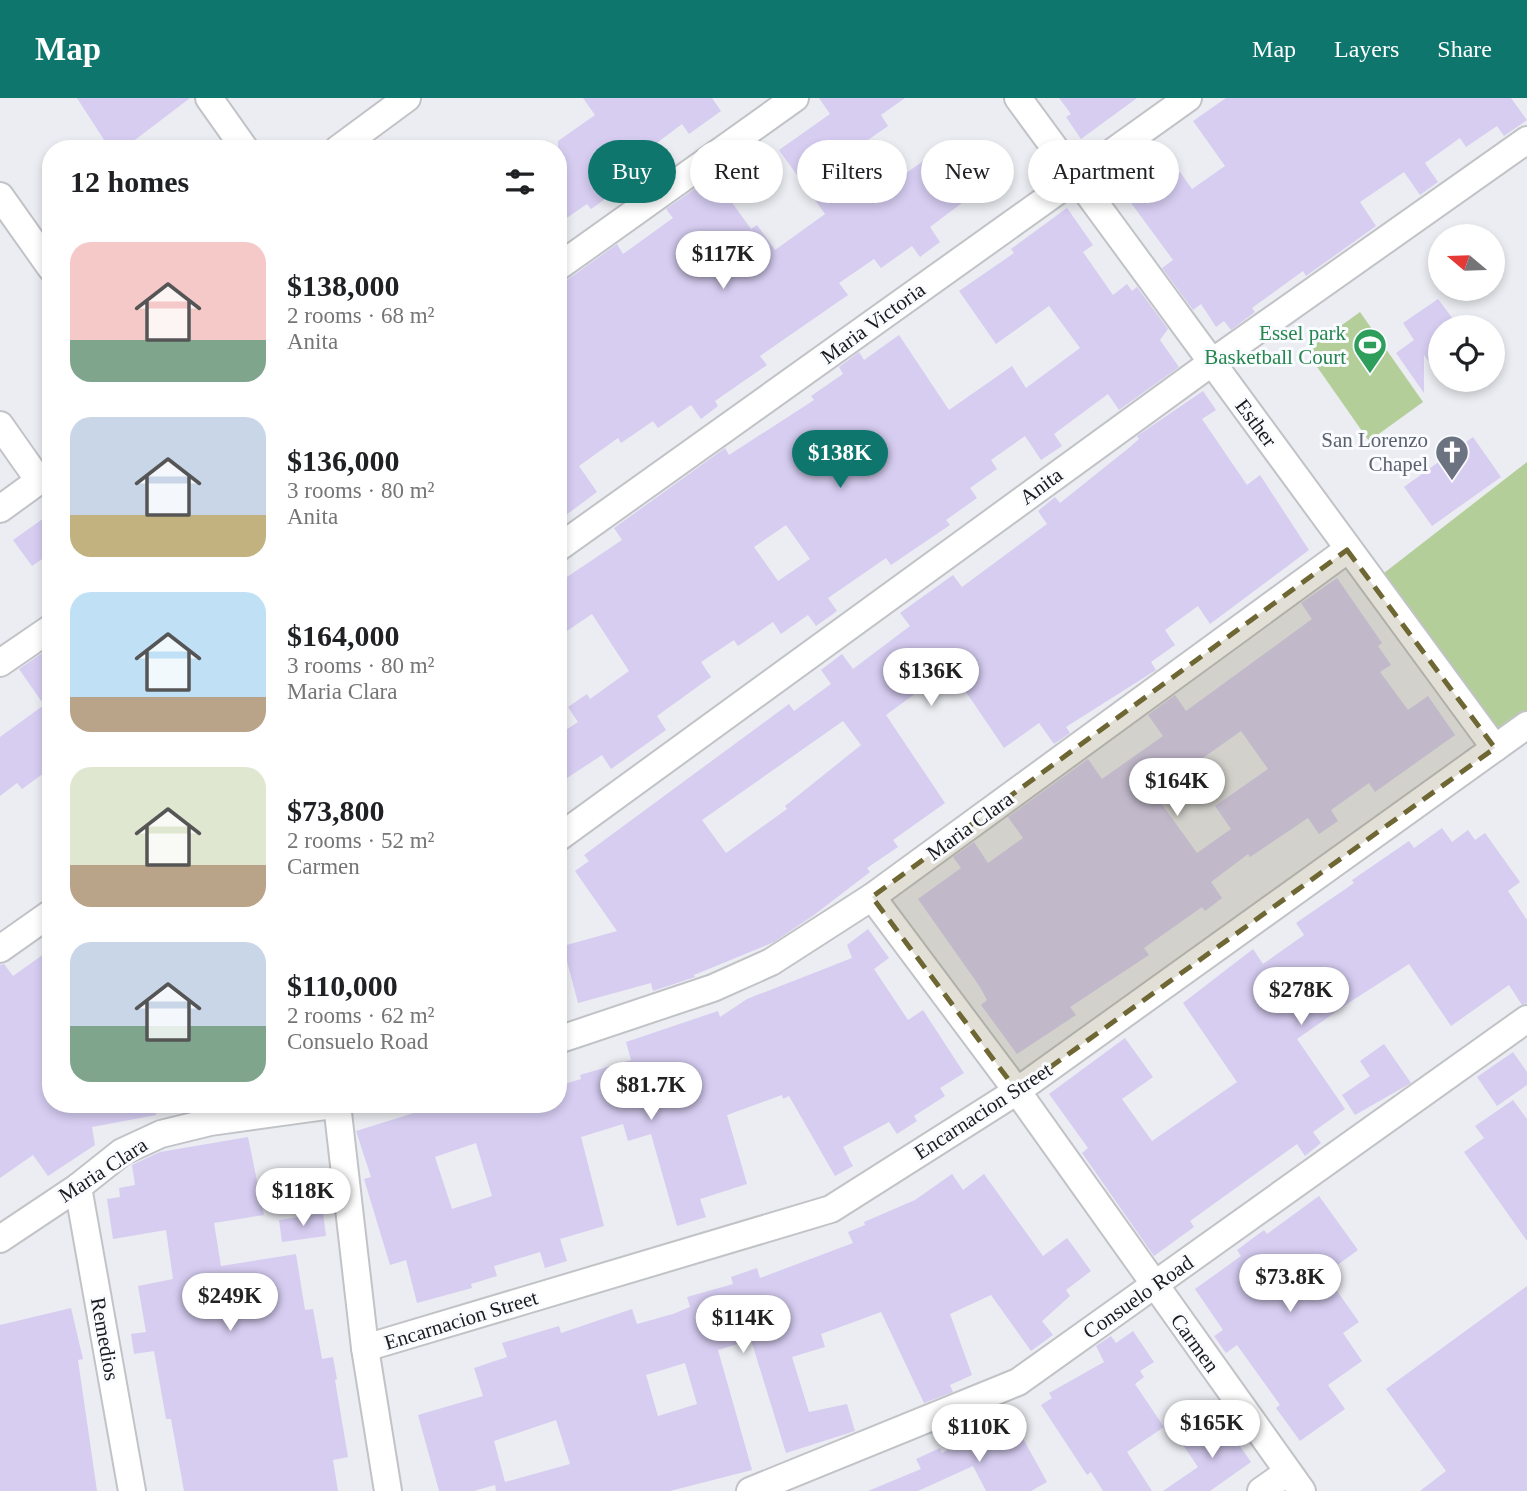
<!DOCTYPE html>
<meta charset="utf-8">
<style>
body{margin:0;font-family:Georgia,serif;background:#f2f2f2;color:#202124;height:100vh;display:flex;flex-direction:column;font-size:26px;white-space:nowrap}
*{box-sizing:border-box;margin:0}
p{font-size:23px;color:#757577}
.icon{flex:none;width:38px;height:38px;fill:none;stroke:currentColor;stroke-width:2;stroke-linecap:round;stroke-linejoin:round}
.map{position:relative;flex:1;overflow:hidden}
.sheet{position:absolute;left:42px;top:42px;width:525px;height:973px;display:flex;flex-direction:column;background:#fff;border-radius:28px;box-shadow:0 4px 10px #0003}
.sheet>*{flex:none}
.hud{position:absolute;left:588px;top:42px;width:665px;height:63px;display:flex;gap:14px}
.needle{width:46px;rotate:289deg}
.tools{position:absolute;left:1428px;top:126px;display:grid;gap:14px}
.tools a{display:grid;place-items:center;width:77px;height:77px;border-radius:50%;background:#fff;box-shadow:0 4px 10px #0003;font-size:35px}
.price{position:absolute;translate:-50% -60px;padding:0 16px;border-radius:24px;background:#fff;color:#222;font-size:23px;line-height:46px;filter:drop-shadow(0 2px 4px #0008)}
.price::after{content:'';position:absolute;left:50%;top:42px;width:21px;height:16px;margin-left:-10px;background:inherit;clip-path:polygon(0 0,100% 0,50% 100%)}
.price.current{background:#0f766e;color:#fff}
ul{padding:0;list-style:none}
li{display:flex;align-items:center;gap:21px;height:175px;padding:0 28px}
li span{display:grid;place-items:center;flex:none;width:196px;height:140px;border-radius:21px;color:#555}
li>.icon{margin-inline-start:auto}
span .icon{width:84px;height:84px;fill:#fffc;stroke-width:1}
li b{font-size:30px}
h2{display:flex;justify-content:space-between;align-items:center;height:84px;padding:0 28px;font-size:30px}
.chip{padding:0 24px;border-radius:32px;background:#fff;box-shadow:0 4px 10px #0003;font-size:24px;line-height:63px}
.chip.current{background:#0f766e;color:#fff}
header{display:flex;align-items:center;gap:42px;box-sizing:border-box;height:98px;padding:0 35px;background:#0f766e;color:#fff}
header strong{font-size:33px}
nav{display:flex;gap:38px;margin-inline-start:auto;font-size:24px}
.map>svg:first-child{display:block}
.green{fill:#b4ce99}
.building{fill:#d6cdf1;fill-rule:evenodd}
.lines{fill:none;stroke-linecap:round;stroke-linejoin:round}
.minor-casing{stroke:#c1c3c7;stroke-width:30}
.minor{stroke:#fff;stroke-width:26}
.marked{fill:#6e6633;fill-opacity:0.2;stroke:#6e6633;stroke-width:5;stroke-dasharray:14 9;stroke-linejoin:round}
.labels{text-anchor:middle;dominant-baseline:central;stroke-width:6;stroke-linejoin:round;paint-order:stroke}
.street-label{font-size:21px;fill:#1b1b1d;stroke:#f9fbff}
.leisure-label{font-size:21px;fill:#27864d;stroke:#f9fbff;text-anchor:end}
.worship-label{font-size:21px;fill:#5b616d;stroke:#f9fbff;text-anchor:end}
</style>
<header>
<strong>Map</strong>
<nav><a>Map</a><a>Layers</a><a>Share</a></nav>
</header>
<div class="map">
<svg width="1527" height="1393" viewBox="0 0 1527 1393">
<rect width="100%" height="100%" fill="#ebedf2"/>
<g class="green">
<polygon points="1360,214 1423,304 1369,343 1306,253"/>
<polygon points="1527,364 1527,621 1495,644 1375,482"/>
</g>
<g class="building">
<polygon points="77,0 190,0 123,51 110,51"/>
<polygon points="583,0 712,0 721,13 689,36 682,26 600,88 608,99 591,111 587,106 558,126 558,43 595,17"/>
<polygon points="819,0 905,0 881,17 888,28 841,61 869,101 929,59 962,105 930,129 940,144 920,159 912,148 881,170 874,161 839,185 848,197 760,258 767,267 715,303 718,308 701,321 691,307 658,330 653,323 621,345 618,340 579,368 597,394 558,423 558,185 567,182 617,146 623,156 673,120 666,111 713,78 751,131 757,127 775,152 825,116 779,52 830,16"/>
<polygon points="1059,0 1137,0 1081,41 1066,19 1071,16"/>
<polygon points="1226,0 1511,0 1527,22 1504,38 1497,28 1466,49 1460,40 1425,65 1438,84 1420,97 1404,74 1360,104 1376,128 1306,178 1303,173 1252,210 1255,214 1231,232 1224,223 1216,229 1201,206 1193,212 1162,170 1173,162 1123,94 1145,78 1155,92 1180,74 1192,91 1225,68 1193,23"/>
<path d="M 1067,110 L 1093,147 L 1083,154 L 1113,197 L 1127,186 L 1132,193 L 1137,189 L 1168,231 L 1160,242 L 1179,269 L 1119,312 L 1108,296 L 1054,336 L 1062,348 L 1041,362 L 1025,338 L 991,362 L 997,371 L 970,390 L 977,400 L 946,422 L 950,427 L 891,467 L 886,460 L 828,500 L 837,513 L 816,528 L 808,517 L 781,536 L 773,524 L 738,548 L 734,542 L 701,564 L 711,579 L 657,618 L 666,632 L 611,671 L 602,657 L 558,686 L 558,637 L 578,624 L 568,609 L 587,596 L 590,601 L 629,573 L 592,516 L 558,539 L 558,485 L 622,442 L 614,430 L 725,350 L 729,357 L 814,302 L 811,298 L 843,276 L 839,269 L 859,254 L 864,262 L 899,237 L 949,312 L 1012,268 L 1026,290 L 1080,250 L 1049,208 L 996,246 L 959,193 L 1014,155 L 1011,151 ZM 786,427 L 810,461 L 778,483 L 754,449 Z"/>
<polygon points="1438,201 1459,229 1440,229 1440,280 1424,257 1424,295 1396,255 1414,242 1403,225"/>
<path d="M 1203,293 L 1216,312 L 1202,321 L 1247,387 L 1260,377 L 1309,452 L 1210,526 L 1198,508 L 1165,532 L 1175,547 L 1151,564 L 1156,572 L 1066,629 L 1070,635 L 1054,646 L 1039,625 L 1004,650 L 964,591 L 960,593 L 946,573 L 886,617 L 945,705 L 893,742 L 898,749 L 867,770 L 870,774 L 814,817 L 774,844 L 694,877 L 695,879 L 653,893 L 651,885 L 578,905 L 563,848 L 617,833 L 575,773 L 589,763 L 584,757 L 789,606 L 794,613 L 831,586 L 821,572 L 842,556 L 853,571 L 910,528 L 900,515 L 953,477 L 962,489 L 1047,426 L 1038,413 L 1055,399 L 1060,405 L 1130,349 L 1139,341 L 1137,338 ZM 843,623 L 861,647 L 785,708 L 787,711 L 726,755 L 702,722 Z"/>
<polygon points="1473,339 1501,379 1432,428 1404,389"/>
<polygon points="51,415 51,455 32,468 13,442"/>
<path d="M 1337,480 L 1382,545 L 1378,548 L 1391,567 L 1380,574 L 1408,612 L 1428,598 L 1455,637 L 1375,694 L 1369,685 L 1331,712 L 1338,723 L 1319,736 L 1308,720 L 1250,759 L 1248,756 L 1211,784 L 1222,800 L 1205,813 L 1202,809 L 1144,850 L 1149,857 L 1070,909 L 1076,917 L 1017,956 L 981,907 L 987,902 L 980,889 L 918,801 L 961,770 L 953,759 L 974,744 L 988,765 L 1023,740 L 1008,719 L 1088,661 L 1102,681 L 1163,638 L 1148,617 L 1175,597 L 1186,613 L 1312,521 L 1301,505 ZM 1241,633 L 1268,671 L 1215,708 L 1231,731 L 1197,755 L 1158,701 L 1187,680 L 1183,674 Z"/>
<polygon points="51,549 51,670 22,691 17,685 0,698 0,639 44,607 19,571"/>
<polygon points="1442,730 1452,744 1468,732 1475,742 1485,735 1520,784 1508,793 1527,822 1527,905 1522,907 1509,887 1451,928 1409,866 1350,904 1297,941 1345,1011 1313,1034 1321,1045 1305,1058 1297,1046 1190,1123 1194,1129 1154,1158 1082,1055 1088,1050 1049,996 1125,940 1153,979 1122,1001 1152,1043 1237,984 1183,905 1253,851 1263,866 1304,837 1296,825 1354,785 1352,782 1409,743 1414,750"/>
<path d="M 868,831 L 889,860 L 874,871 L 908,922 L 923,912 L 964,975 L 940,990 L 945,998 L 914,1018 L 917,1023 L 897,1036 L 889,1024 L 843,1049 L 853,1068 L 835,1078 L 789,998 L 783,1001 L 782,997 L 727,1017 L 747,1086 L 700,1101 L 706,1119 L 677,1128 L 651,1036 L 628,1043 L 623,1026 L 581,1039 L 604,1128 L 560,1141 L 567,1163 L 545,1170 L 540,1154 L 494,1168 L 497,1178 L 471,1186 L 472,1190 L 417,1205 L 406,1162 L 390,1167 L 364,1081 L 371,1079 L 356,1033 L 443,1006 L 558,1006 L 558,988 L 581,981 L 580,977 L 631,962 L 626,944 L 718,913 L 720,919 L 747,901 L 852,860 L 847,847 ZM 476,1045 L 492,1098 L 452,1111 L 435,1059 Z"/>
<polygon points="51,851 51,1006 155,1006 156,1017 92,1029 95,1047 48,1078 33,1057 0,1080 0,867 4,866 13,878"/>
<polygon points="1384,946 1411,985 1355,1017 1342,997 1370,978 1360,963"/>
<polygon points="1513,954 1527,974 1527,987 1497,1008 1477,979"/>
<polygon points="1513,1002 1527,1021 1527,1143 1464,1054 1484,1040 1475,1028"/>
<polygon points="248,1039 264,1117 214,1125 221,1168 296,1156 305,1212 313,1211 322,1261 333,1259 337,1281 335,1282 348,1359 333,1362 338,1393 184,1393 171,1321 166,1321 154,1253 134,1256 131,1236 146,1234 138,1188 173,1181 166,1132 113,1141 107,1101 120,1099 119,1090 135,1087 132,1067 160,1054"/>
<path d="M 952,1076 L 963,1092 L 984,1076 L 1043,1158 L 1067,1140 L 1091,1173 L 1066,1192 L 1070,1198 L 1042,1223 L 1053,1237 L 1031,1253 L 991,1197 L 950,1216 L 972,1277 L 950,1287 L 953,1294 L 924,1305 L 881,1214 L 821,1236 L 825,1249 L 792,1259 L 809,1314 L 847,1306 L 855,1333 L 786,1355 L 751,1242 L 718,1252 L 752,1372 L 670,1393 L 496,1393 L 495,1387 L 505,1384 L 474,1393 L 439,1393 L 418,1317 L 483,1298 L 474,1270 L 507,1259 L 502,1245 L 559,1228 L 561,1235 L 632,1211 L 637,1226 L 673,1216 L 690,1209 L 687,1199 L 733,1186 L 731,1179 L 757,1170 L 760,1180 L 853,1145 L 848,1134 L 865,1127 L 864,1124 L 915,1102 ZM 685,1265 L 697,1306 L 658,1318 L 646,1277 ZM 556,1322 L 570,1366 L 505,1384 L 494,1343 Z"/>
<polygon points="1319,1098 1358,1152 1325,1176 1359,1224 1343,1235 1362,1263 1328,1287 1345,1311 1300,1343 1276,1310 1280,1307 1237,1247 1226,1255 1214,1238 1223,1232 1195,1191 1241,1158 1237,1152 1264,1132 1267,1136"/>
<polygon points="323,1115 326,1138 282,1144 279,1122"/>
<polygon points="1527,1188 1527,1393 1420,1393 1446,1373 1386,1291"/>
<polygon points="71,1210 83,1261 78,1262 97,1393 0,1393 0,1227"/>
<polygon points="1133,1233 1154,1264 1140,1273 1144,1279 1135,1286 1164,1329 1127,1354 1152,1393 1103,1393 1091,1374 1087,1377 1041,1307 1052,1300 1049,1295 1104,1264 1096,1248 1111,1238 1116,1245"/>
<polygon points="1221,1321 1251,1364 1210,1393 1163,1393 1198,1369 1183,1347"/>
<polygon points="1014,1324 1047,1384 1031,1393 986,1393 973,1368 918,1393 868,1393 921,1371 916,1361 940,1350 942,1355 995,1325 999,1334"/>
</g>
<g class="lines">
<g class="minor-casing">
<g id="minor">
<polyline points="209,0 245,51"/>
<polyline points="1018,0 1495,650"/>
<polyline points="338,51 407,0"/>
<polyline points="0,98 51,170"/>
<polyline points="558,169 795,0"/>
<polyline points="0,327 40,384"/>
<polyline points="0,411 51,374"/>
<polyline points="558,450 1188,0"/>
<polyline points="0,565 51,530"/>
<polyline points="558,740 1211,265 1527,42"/>
<polyline points="872,799 1017,993 1302,1393"/>
<polyline points="0,851 51,815"/>
<polyline points="558,942 713,890 771,864 872,799 1347,452"/>
<polyline points="337,1006 365,1250 388,1393"/>
<polyline points="78,1089 132,1393"/>
<polyline points="0,1141 78,1089 122,1054 161,1036 210,1024 340,1006"/>
<polyline points="365,1250 831,1111 1017,993 1527,627"/>
<polyline points="750,1393 1018,1284 1527,921"/>
<polyline points="1261,1393 1288,1374"/>
</g>
</g>
<use href="#minor" class="minor"/>
</g>
<path class="marked" d="M 1347,452 L 1495,650 L 1017,993 L 872,799 Z"/>
<defs>
<g id="stadium-pin" transform="scale(1.75)"><path d="M0 17L-7.5 6A9.5 9.5 0 1 1 7.5 6Z" fill="#2e9e5b" stroke="#f9fbff"/><path d="M0-5a6.5 5 0 1 0 0 10a6.5 5 0 1 0 0-10ZM-3.5-1.8h7v3.6h-7Z" fill="#fff"/></g>
<g id="church-pin" transform="scale(1.75)"><path d="M0 17L-7.5 6A9.5 9.5 0 1 1 7.5 6Z" fill="#6b7280" stroke="#f9fbff"/><path d="M-1.2-6h2.4v3.5h3.3v2.4h-3.3V6h-2.4V-.1h-3.3v-2.4h3.3Z" fill="#fff"/></g>
</defs>
<g fill-rule="evenodd">
<use href="#stadium-pin" x="1370" y="247"/>
<use href="#church-pin" x="1452" y="354"/>
</g>
<g class="labels">
<g class="street-label">
<text transform="translate(873 225) rotate(-36)">Maria Victoria</text>
<text transform="translate(1256 325) rotate(53)">Esther</text>
<text transform="translate(1041 388) rotate(-36)">Anita</text>
<text transform="translate(970 728) rotate(-36)">Maria Clara</text>
<text transform="translate(983 1013) rotate(-33)">Encarnacion Street</text>
<text transform="translate(103 1072) rotate(-33)">Maria Clara</text>
<text transform="translate(1138 1199) rotate(-35)">Consuelo Road</text>
<text transform="translate(461 1222) rotate(-17)">Encarnacion Street</text>
<text transform="translate(105 1241) rotate(80)">Remedios</text>
<text transform="translate(1195 1245) rotate(54)">Carmen</text>
</g>
<g class="leisure-label">
<text x="1346" y="235">Essel park<tspan x="1346" dy="24">Basketball Court</tspan></text>
</g>
<g class="worship-label">
<text x="1428" y="342">San Lorenzo<tspan x="1428" dy="24">Chapel</tspan></text>
</g>
</g>
</svg>
<div class="tools">
<a><svg class="needle" viewBox="-14 -14 28 28"><path d="M0-13l5 13h-10z" fill="#e53935"/><path d="M0 13l5-13h-10z" fill="#757577"/></svg></a>
<a><svg class="icon" aria-label="locate" viewBox="0 0 24 24"><circle cx="12" cy="12" r="6"/><path d="M12 2v4M12 18v4M2 12h4M18 12h4"/></svg></a>
</div>
<b class="price" style="left:723px;top:193px">$117K</b>
<b class="price current" style="left:840px;top:392px">$138K</b>
<b class="price" style="left:931px;top:610px">$136K</b>
<b class="price" style="left:1177px;top:720px">$164K</b>
<b class="price" style="left:1301px;top:929px">$278K</b>
<b class="price" style="left:651px;top:1024px">$81.7K</b>
<b class="price" style="left:303px;top:1130px">$118K</b>
<b class="price" style="left:1290px;top:1216px">$73.8K</b>
<b class="price" style="left:230px;top:1235px">$249K</b>
<b class="price" style="left:743px;top:1257px">$114K</b>
<b class="price" style="left:1212px;top:1362px">$165K</b>
<b class="price" style="left:979px;top:1366px">$110K</b>
<div class="hud">
<a class="chip current">Buy</a>
<a class="chip">Rent</a>
<a class="chip">Filters</a>
<a class="chip">New</a>
<a class="chip">Apartment</a>
</div>
<section class="sheet">
<h2>12 homes<svg class="icon" aria-label="filters" viewBox="0 0 24 24"><path d="M4 7h16M4 17h16"/><circle cx="9" cy="7" r="2"/><circle cx="15" cy="17" r="2"/></svg></h2>
<ul>
<li><span style="background:linear-gradient(#f6c9c9 70%,#7fa58c 0)"><svg class="icon" aria-label="home" viewBox="0 0 24 24"><path d="M3 11l9-7 9 7M6 9v11h12V9"/></svg></span><div><b>$138,000</b><p>2 rooms · 68 m²</p><p>Anita</p></div></li>
<li><span style="background:linear-gradient(#c9d6e8 70%,#c2b280 0)"><svg class="icon" aria-label="home" viewBox="0 0 24 24"><path d="M3 11l9-7 9 7M6 9v11h12V9"/></svg></span><div><b>$136,000</b><p>3 rooms · 80 m²</p><p>Anita</p></div></li>
<li><span style="background:linear-gradient(#bfe0f5 75%,#b9a48a 0)"><svg class="icon" aria-label="home" viewBox="0 0 24 24"><path d="M3 11l9-7 9 7M6 9v11h12V9"/></svg></span><div><b>$164,000</b><p>3 rooms · 80 m²</p><p>Maria Clara</p></div></li>
<li><span style="background:linear-gradient(#dfe7d0 70%,#b9a48a 0)"><svg class="icon" aria-label="home" viewBox="0 0 24 24"><path d="M3 11l9-7 9 7M6 9v11h12V9"/></svg></span><div><b>$73,800</b><p>2 rooms · 52 m²</p><p>Carmen</p></div></li>
<li><span style="background:linear-gradient(#c9d6e8 60%,#7fa58c 0)"><svg class="icon" aria-label="home" viewBox="0 0 24 24"><path d="M3 11l9-7 9 7M6 9v11h12V9"/></svg></span><div><b>$110,000</b><p>2 rooms · 62 m²</p><p>Consuelo Road</p></div></li>
</ul>
</section>
</div>
